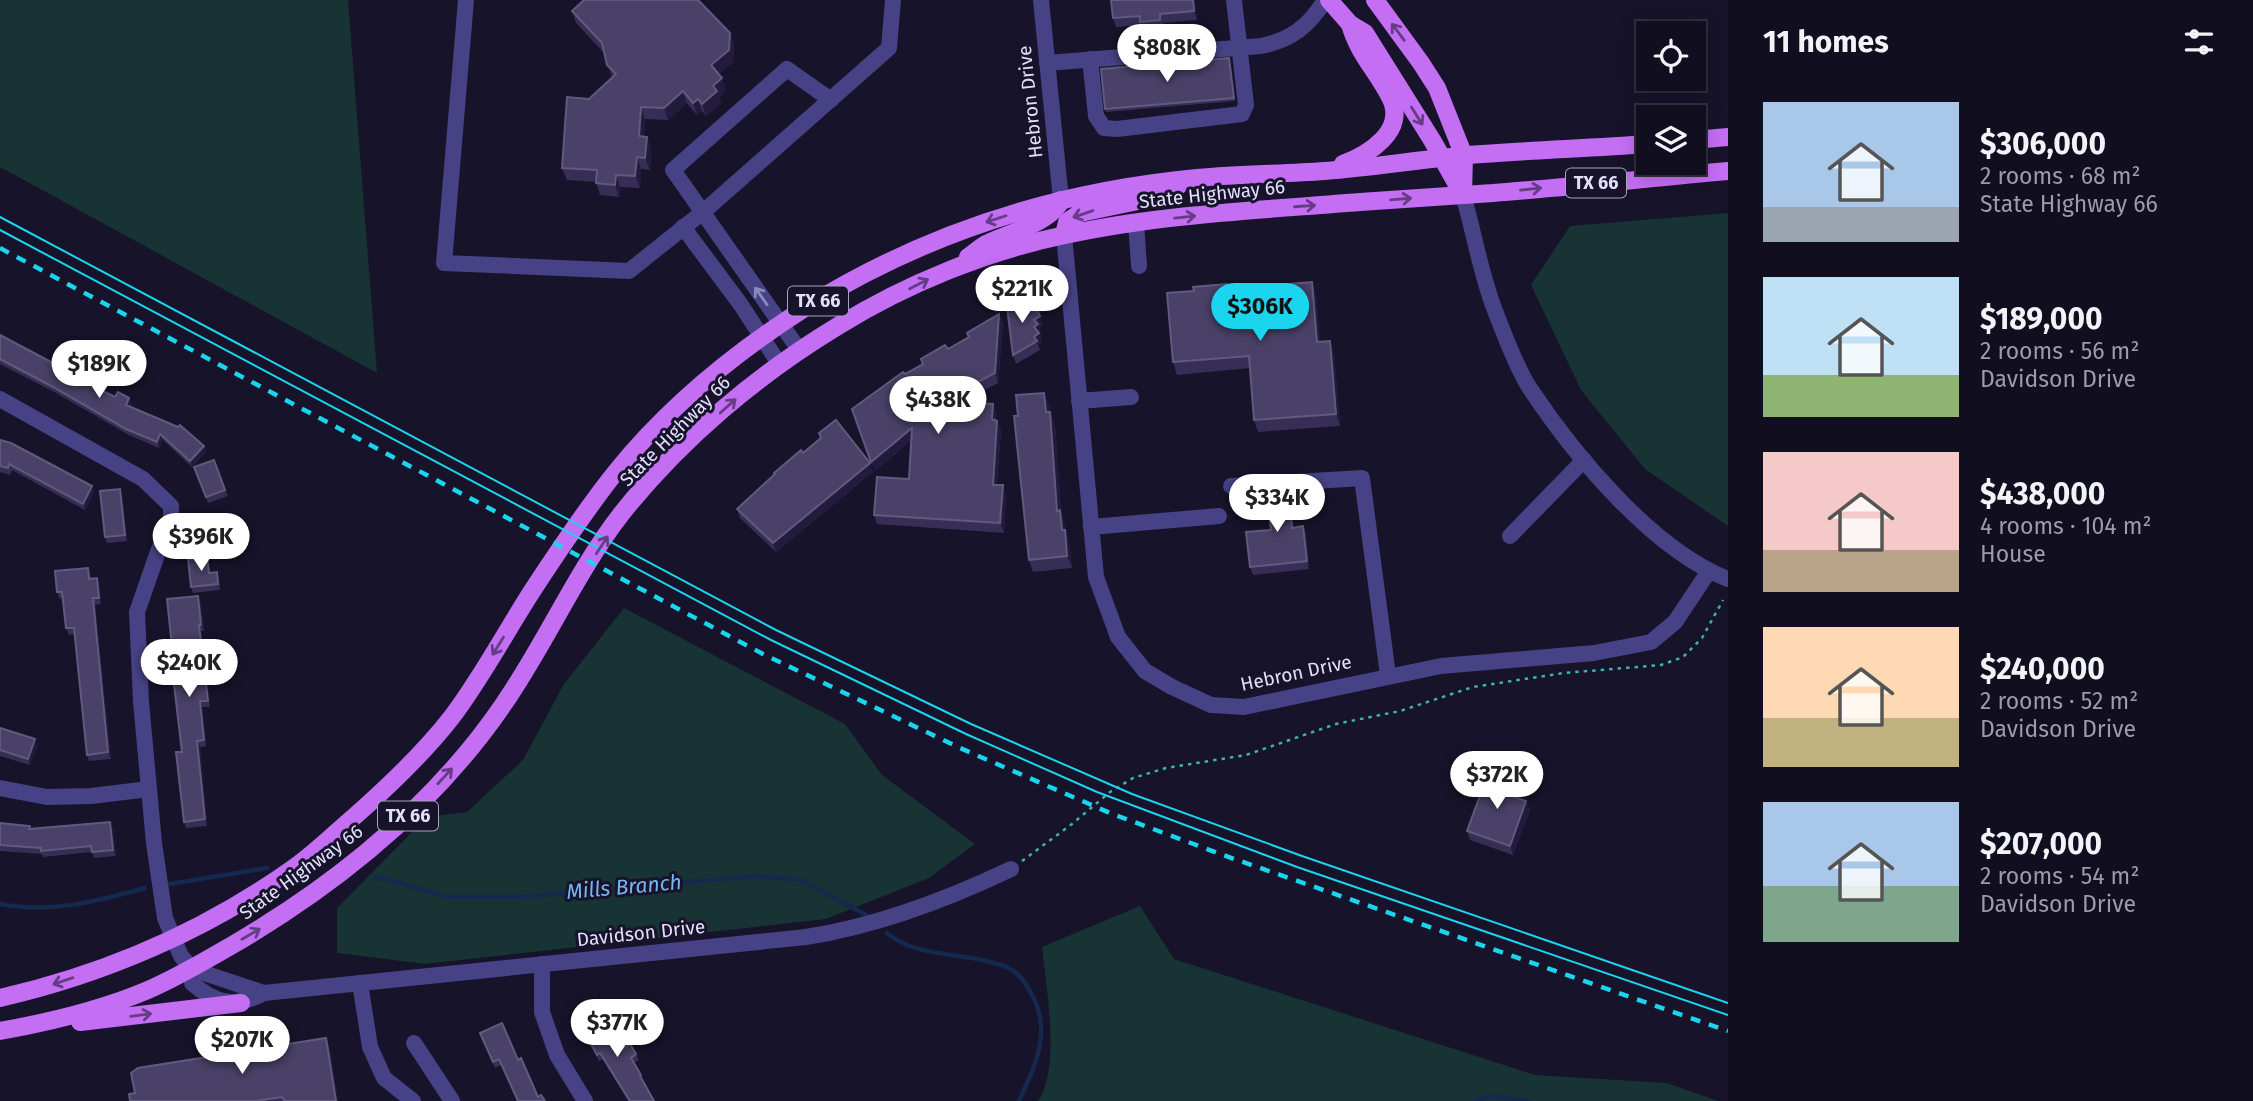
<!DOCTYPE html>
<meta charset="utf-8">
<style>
body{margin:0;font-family:"Fira Sans",sans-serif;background:#1a1729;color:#f1f3f6;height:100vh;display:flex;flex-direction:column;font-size:26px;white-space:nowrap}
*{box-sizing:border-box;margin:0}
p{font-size:23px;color:#9c9ca5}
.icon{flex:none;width:38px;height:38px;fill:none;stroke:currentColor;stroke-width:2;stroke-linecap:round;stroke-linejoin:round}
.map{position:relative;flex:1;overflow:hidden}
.panel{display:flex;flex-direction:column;background:#110e20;width:525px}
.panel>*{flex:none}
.tools{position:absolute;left:1636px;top:21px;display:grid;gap:14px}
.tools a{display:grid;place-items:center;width:70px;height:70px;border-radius:0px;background:#110e20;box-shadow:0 4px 18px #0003,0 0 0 2px #302e3e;font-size:35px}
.price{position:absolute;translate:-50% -60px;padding:0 16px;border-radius:24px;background:#fff;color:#222;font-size:23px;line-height:46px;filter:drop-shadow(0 2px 4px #0008)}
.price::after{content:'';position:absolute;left:50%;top:42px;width:21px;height:16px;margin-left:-10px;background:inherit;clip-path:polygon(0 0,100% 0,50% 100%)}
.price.on{background:#1ad5ed;color:#111}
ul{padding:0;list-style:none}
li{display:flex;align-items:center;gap:21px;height:175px;padding:0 35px}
li span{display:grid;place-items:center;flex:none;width:196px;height:140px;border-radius:0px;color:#555}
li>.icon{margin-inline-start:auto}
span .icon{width:84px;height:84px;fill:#fffc;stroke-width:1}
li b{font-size:30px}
h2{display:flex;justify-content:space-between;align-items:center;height:84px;padding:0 35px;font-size:30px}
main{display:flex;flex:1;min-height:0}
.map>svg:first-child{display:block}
.green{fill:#173333}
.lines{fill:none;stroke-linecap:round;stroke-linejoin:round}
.stream{stroke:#14294d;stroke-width:4.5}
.path{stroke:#3bb4af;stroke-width:2.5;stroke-dasharray:3.5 5;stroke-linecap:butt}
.minor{stroke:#464285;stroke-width:16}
.major{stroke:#c46ef4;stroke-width:18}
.tram{stroke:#1ad5ed;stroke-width:2}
.rail{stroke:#1ad5ed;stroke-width:4.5;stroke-dasharray:10 9;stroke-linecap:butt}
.wall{fill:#372e56}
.shaded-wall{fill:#221b3d}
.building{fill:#494167;stroke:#615a7f;stroke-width:2}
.oneway{stroke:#653c85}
.oneway2{stroke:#8c89bb}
.labels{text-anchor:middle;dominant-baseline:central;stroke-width:6;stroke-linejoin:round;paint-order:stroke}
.shield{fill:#17132a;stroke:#a5a2bd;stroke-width:2}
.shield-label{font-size:18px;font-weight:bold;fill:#e2dffc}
.street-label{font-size:19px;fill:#e2dffc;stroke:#17132a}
.water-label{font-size:21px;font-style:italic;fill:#75b7f4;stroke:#17132a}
</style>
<main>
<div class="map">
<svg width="1728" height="1101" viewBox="0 0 1728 1101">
<rect width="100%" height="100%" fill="#17132a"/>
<g class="green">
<polygon points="0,0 348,0 377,373 0,167"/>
<polygon points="1728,213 1728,526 1645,469 1581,390 1531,285 1570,226"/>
<polygon points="624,608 845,724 882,775 975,844 929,878 826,919 425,964 337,953 337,908 427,817 467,812 523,760 564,684"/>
<path d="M 1140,906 L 1174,959 L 1535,1075 L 1667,1083 L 1718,1101 L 1038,1101 C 1061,1068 1046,986 1042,947 Z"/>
</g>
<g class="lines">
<g class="stream">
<polyline points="375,878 385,879 448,897 519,897 757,876 801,880 866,915"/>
<polyline points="170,884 267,868"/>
<path d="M 0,904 C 50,914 98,901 145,888"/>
<path d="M 887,933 C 916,957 955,952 990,962 C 996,964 1005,965 1010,969 C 1020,974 1026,984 1031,993 C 1053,1030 1035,1066 1019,1101"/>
<polyline points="1474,1101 1490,1096 1529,1101"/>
</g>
<polyline class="path" points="1022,861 1072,824 1110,792 1133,778 1166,768 1246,755 1336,724 1400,711 1473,687 1564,673 1661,665 1683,657 1702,638 1723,600"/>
<g class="minor">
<polyline points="466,0 444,263 629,271 703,212 889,48 893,0"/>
<polyline points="1041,0 1061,200"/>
<polyline points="1090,59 1096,116 1104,128 1117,129 1242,114 1246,105 1234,0"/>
<path d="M 1047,63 L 1261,46 C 1291,40 1309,26 1325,0"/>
<path d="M 1463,195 C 1474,232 1480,271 1494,308 C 1502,329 1518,372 1531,390 C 1575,456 1653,550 1728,579"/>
<polyline points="1136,222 1139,266"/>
<polyline points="683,227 741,305 780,365"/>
<polyline points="1064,235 1096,577 1118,637 1145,671 1172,687 1211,705 1244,707 1441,666 1594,653 1651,642 1675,622 1709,571"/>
<polyline points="800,351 673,170 787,69 831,100"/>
<polyline points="0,399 143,479 171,506 171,523 159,549 137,612 141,702 154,843 165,918 181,956 192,969 264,993"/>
<polyline points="1079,401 1131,397"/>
<polyline points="1231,486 1362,478 1388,675"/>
<polyline points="1091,527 1219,516"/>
<polyline points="1510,536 1584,460"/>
<polyline points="0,788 47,797 91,796 149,789"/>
<polyline points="542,964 542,1012 557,1055 585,1101"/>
<path d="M 192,969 L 192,983 C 215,1004 236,1008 264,993 L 806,937 C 877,926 946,900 1011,869"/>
<polyline points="360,983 370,1047 384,1078 413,1101"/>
<polyline points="414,1043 452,1101"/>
</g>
<g class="major">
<polyline points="1329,0 1350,24 1365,33 1432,140 1463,195"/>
<polyline points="1375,0 1421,63 1437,88 1464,156 1463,195"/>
<polyline points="1694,140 1728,137"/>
<path d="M 1343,164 C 1369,154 1406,131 1391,99 C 1378,72 1358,54 1350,24"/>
<polyline points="1064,235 1067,222 1080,213 1157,197 1178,186"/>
<path d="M 968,257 C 974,253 979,248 986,244 C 1006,234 1053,222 1061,200"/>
<path d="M 0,998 C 105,974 207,930 295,867 C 316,852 335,833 355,816 C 389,786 423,754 451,718 C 483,676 507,629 536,585 C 561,547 587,508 615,473 C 668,407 737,351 808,306 C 926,233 1059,191 1197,178 C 1240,174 1283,174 1325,171 C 1377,167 1429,158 1482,154 C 1537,150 1593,148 1648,144"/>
<polyline points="80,1022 241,1003"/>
<path d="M 0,1031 C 50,1022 101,1010 148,990 C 176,978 203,962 229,947 C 336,885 433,807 503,705 C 546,643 576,572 622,513 C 681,439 757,375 838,326 C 906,284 987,251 1065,235 C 1162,214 1262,210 1360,202 C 1405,199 1449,196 1493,193 C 1572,187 1650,178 1728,171"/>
</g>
<g class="tram">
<polyline points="0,217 776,630 971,724 1132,794 1302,856 1728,1003"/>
<polyline points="0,230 771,640 966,734 1097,792 1297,867 1728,1015"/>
</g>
<polyline class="rail" points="0,248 763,654 960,748 1110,813 1223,855 1728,1031"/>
</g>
<g class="wall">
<polygon points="1111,0 1195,0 1197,20 1163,23 1164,29 1144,31 1142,25 1116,27 1113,18"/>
<polygon points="572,11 730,33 734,45 733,62 719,74 726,90 719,97 721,103 706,116 702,111 697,115 687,103 668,120 645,119 644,136 647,137 651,149 650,170 641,169 640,188 620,187 619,197 600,195 596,182 567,180 562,168 589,99 612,77 604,53 576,23"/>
<polygon points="1229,58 1235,101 1106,112 1105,109"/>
<polygon points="1312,282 1316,294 1320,342 1334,353 1340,426 1258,432 1254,420 1250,368 1177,375 1173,362 1194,291 1227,284 1229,289"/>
<polygon points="1026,307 1043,325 1039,328 1041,334 1040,335 1042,342 1038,345 1040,350 1016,364 1013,355"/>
<polygon points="999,314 1003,323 998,383 950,408 951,410 944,415 976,417 993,404 996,413 996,421 1001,430 997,485 1006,495 1004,533 877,524 874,515 909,479 912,440 875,471 905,374 923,364 921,359 948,349 968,337 967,333"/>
<polygon points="0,335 53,363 55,367 115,397 132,404 130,407 204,446 206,452 192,467 163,440 159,448 129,435 56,393 0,364"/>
<polygon points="1044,393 1049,405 1050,412 1055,424 1061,512 1069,542 1072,568 1033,572 1029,560 1018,416"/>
<polygon points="821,438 873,472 776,552 740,518 737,509 775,475 774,473 803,453"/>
<polygon points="0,440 94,492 85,510 12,470 10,475 0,472"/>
<polygon points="214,460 228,496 208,503 194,467"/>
<polygon points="1288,485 1291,493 1294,527 1303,526 1306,535 1309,569 1253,575 1250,567 1271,530"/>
<polygon points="122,495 127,541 107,543 105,537"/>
<polygon points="207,557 209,563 210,573 217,572 219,579 220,590 193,593 191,587"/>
<polygon points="90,574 91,579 99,584 101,604 95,605 111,759 89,761 87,755 74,634 69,635 66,628 63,598 60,599 57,592"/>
<polygon points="201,602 204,631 201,631 210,707 202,707 206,746 200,747 207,826 186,828 184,822 182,752 175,675"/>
<polygon points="0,728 37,745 30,765 0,756"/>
<polygon points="1511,779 1514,789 1512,796 1526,801 1530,810 1513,855 1470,840 1467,831"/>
<polygon points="0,823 30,826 31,829 113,828 116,856 94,858 92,852 43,857 42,854 0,851"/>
<polygon points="580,1024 619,1051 636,1054 639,1060 634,1063 641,1075 643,1082 654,1101 628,1101 603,1059 599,1061"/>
<polygon points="326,1038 330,1050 338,1101 130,1101 135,1093"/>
<polygon points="482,1039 518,1060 538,1097 545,1101 517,1101 501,1065 495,1068"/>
</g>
<g class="shaded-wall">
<polygon points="1193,0 1195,0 1197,20 1194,11"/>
<polygon points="730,33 734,45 733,62 716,77 711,65"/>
<polygon points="722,78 726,90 719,97 721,103 706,116 702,104 713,86"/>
<polygon points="683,91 687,103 668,120 664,108"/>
<polygon points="698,99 702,111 697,115 693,103"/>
<polygon points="641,107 645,119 643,148 639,136"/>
<polygon points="647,137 651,149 650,170 645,158"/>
<polygon points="637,157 641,169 640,188 635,176"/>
<polygon points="616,175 620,187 619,197 615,185"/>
<polygon points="1312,282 1316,294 1321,354 1317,342"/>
<polygon points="999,314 1003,323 998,383 995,373"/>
<polygon points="1040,316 1043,325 1039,328 1041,334 1040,335 1042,342 1038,345 1034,337 1034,320"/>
<polygon points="1330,341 1334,353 1340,426 1336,414"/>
<polygon points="1044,393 1049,405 1051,424 1046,412"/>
<polygon points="129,398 132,404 128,411 126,405"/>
<polygon points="947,401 951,410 934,423 931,414"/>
<polygon points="993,404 996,413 995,428 992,419"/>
<polygon points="1050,412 1055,424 1061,512 1069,542 1072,568 1067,556 1057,511"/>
<polygon points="997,421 1001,430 996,494 993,485"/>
<polygon points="912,428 916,437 875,471 871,462"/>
<polygon points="160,434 163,440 159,448 157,442"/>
<polygon points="204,446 206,452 192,467 190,461"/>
<polygon points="870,463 873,472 776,552 773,543"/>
<polygon points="1003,485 1006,495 1004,533 1000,523"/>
<polygon points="1288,485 1291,493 1295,536 1292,528"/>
<polygon points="92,486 94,492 85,510 83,504"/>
<polygon points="120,489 122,495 127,541 125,535"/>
<polygon points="1303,526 1306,535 1309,569 1307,561"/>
<polygon points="97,578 99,584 101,604 99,598"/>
<polygon points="198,596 201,602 204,631 201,625"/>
<polygon points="93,598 95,605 111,759 108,752"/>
<polygon points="199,625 201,631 210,707 208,701"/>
<polygon points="200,701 202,707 206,746 204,740"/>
<polygon points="35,739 37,745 30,765 28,759"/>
<polygon points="197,741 200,747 207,826 205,819"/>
<polygon points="1511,779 1514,789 1509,803 1506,794"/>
<polygon points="1526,801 1530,810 1513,855 1510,846"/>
<polygon points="110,822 113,828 116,856 113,850"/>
<polygon points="326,1038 330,1050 338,1101 336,1101"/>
</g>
<g class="building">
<polygon points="584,0 698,0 730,33 729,50 711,65 722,78 713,86 717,91 702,104 698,99 693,103 683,91 664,108 641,107 639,136 647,137 645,158 637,157 635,176 616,175 615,185 596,183 597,170 562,168 567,97 589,99 616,74 607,65 602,43 572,11"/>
<polygon points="1111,0 1193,0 1194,11 1160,14 1160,20 1140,22 1140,16 1113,18"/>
<polygon points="1229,58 1234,98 1105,109 1101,69"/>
<polygon points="1312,282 1317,342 1330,341 1336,414 1254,420 1249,356 1173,362 1167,293 1194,291 1193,287 1227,284 1228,289"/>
<polygon points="1021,299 1026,307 1034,303 1040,316 1034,320 1038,324 1034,327 1039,333 1034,337 1037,341 1013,355 1007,307"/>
<polygon points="999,314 995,373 942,401 947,401 931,414 976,417 977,403 993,404 992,419 997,421 993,485 1003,485 1000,523 874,515 877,477 909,479 912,428 871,462 852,409 903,372 905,374 923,364 921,359 945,345 948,349 969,337 967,333"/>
<polygon points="0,335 53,363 52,366 115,397 118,392 129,398 126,405 178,427 180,425 204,446 190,461 160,434 157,442 126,429 53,387 0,359"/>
<polygon points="1044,393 1046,412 1050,412 1057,511 1060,510 1062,530 1065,530 1067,556 1029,560 1014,416 1018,416 1016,395"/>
<polygon points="836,420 870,463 773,543 737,509 775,474 774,473 801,450 803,453 821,438 819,433"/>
<polygon points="0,440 11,443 92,486 83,504 9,464 8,468 0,466"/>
<polygon points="214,460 225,490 206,497 194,467"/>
<polygon points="1288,485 1292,528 1303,526 1307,561 1250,567 1246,532 1271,530 1266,486"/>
<polygon points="120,489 125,535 105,537 100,491"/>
<polygon points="207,557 209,573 217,572 218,584 191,587 188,559"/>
<polygon points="88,568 89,579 97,578 99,598 93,598 108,752 87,755 74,628 66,628 62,592 57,592 55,571"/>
<polygon points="198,596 201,625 199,625 208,701 200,701 204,740 197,741 205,819 184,822 176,752 182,752 173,676 175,675 167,599"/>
<polygon points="0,728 35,739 28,759 0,750"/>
<polygon points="1489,771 1511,779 1506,794 1526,801 1510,846 1467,831"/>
<polygon points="110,822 113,850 92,852 91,846 41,851 41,848 0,845 0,823 30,826 29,829"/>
<polygon points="599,1013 619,1051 630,1044 636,1054 631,1058 641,1075 640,1076 654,1101 630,1101 600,1053 597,1055 580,1024"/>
<polygon points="502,1023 518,1060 521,1058 538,1097 541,1095 545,1101 518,1101 499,1059 493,1062 480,1033"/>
<polygon points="326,1038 336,1101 285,1101 282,1097 255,1101 130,1101 129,1094 135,1093 131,1073 138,1068"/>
</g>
<defs><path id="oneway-shaft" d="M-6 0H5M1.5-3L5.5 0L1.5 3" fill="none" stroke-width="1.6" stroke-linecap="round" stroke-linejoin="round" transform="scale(1.75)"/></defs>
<g class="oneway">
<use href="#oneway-shaft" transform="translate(1398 32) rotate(-127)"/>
<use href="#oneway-shaft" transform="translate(1417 116) rotate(58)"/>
<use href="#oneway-shaft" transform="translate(1531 189) rotate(-6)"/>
<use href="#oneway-shaft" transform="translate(1401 199) rotate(-5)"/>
<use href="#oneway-shaft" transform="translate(1305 206) rotate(-4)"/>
<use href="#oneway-shaft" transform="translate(1083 214) rotate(161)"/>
<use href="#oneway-shaft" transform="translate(1185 217) rotate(-6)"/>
<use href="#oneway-shaft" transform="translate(996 219) rotate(162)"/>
<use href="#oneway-shaft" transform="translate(919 284) rotate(-27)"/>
<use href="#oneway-shaft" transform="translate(728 406) rotate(-42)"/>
<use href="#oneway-shaft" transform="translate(602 545) rotate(-57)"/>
<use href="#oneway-shaft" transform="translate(498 646) rotate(122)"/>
<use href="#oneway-shaft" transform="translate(445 776) rotate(-47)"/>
<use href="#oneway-shaft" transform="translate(251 934) rotate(-30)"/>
<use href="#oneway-shaft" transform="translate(63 981) rotate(161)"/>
<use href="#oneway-shaft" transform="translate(141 1015) rotate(-7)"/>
</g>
<use class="oneway2" href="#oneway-shaft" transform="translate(761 296) rotate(-125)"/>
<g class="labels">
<g class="shield">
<rect x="1566" y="168.5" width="60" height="29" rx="5"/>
<rect x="788" y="286.5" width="60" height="29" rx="5"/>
<rect x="378" y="801.5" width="60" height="29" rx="5"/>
</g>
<g class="shield-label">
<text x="1596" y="183">TX 66</text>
<text x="818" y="301">TX 66</text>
<text x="408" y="816">TX 66</text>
</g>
<g class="street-label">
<text transform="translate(1030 102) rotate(-96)">Hebron Drive</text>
<text transform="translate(1212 194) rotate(-6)">State Highway 66</text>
<text transform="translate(675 431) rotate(-45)">State Highway 66</text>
<text transform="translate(1296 673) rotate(-12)">Hebron Drive</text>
<text transform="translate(301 872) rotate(-36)">State Highway 66</text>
<text transform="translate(641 933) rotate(-6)">Davidson Drive</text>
</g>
<g class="water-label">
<text transform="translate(624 887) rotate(-5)">Mills Branch</text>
</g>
</g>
</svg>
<div class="tools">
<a><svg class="icon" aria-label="locate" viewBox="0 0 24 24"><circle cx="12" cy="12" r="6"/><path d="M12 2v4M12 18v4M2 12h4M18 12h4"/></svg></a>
<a><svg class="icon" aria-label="layers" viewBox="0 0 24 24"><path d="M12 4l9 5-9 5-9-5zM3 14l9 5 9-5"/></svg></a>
</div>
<b class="price" style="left:1167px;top:84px">$808K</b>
<b class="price" style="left:1022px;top:325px">$221K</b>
<b class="price on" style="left:1260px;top:343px">$306K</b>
<b class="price" style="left:99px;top:400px">$189K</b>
<b class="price" style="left:938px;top:436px">$438K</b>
<b class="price" style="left:1277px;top:534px">$334K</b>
<b class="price" style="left:201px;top:573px">$396K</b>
<b class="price" style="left:189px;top:699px">$240K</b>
<b class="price" style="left:1497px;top:811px">$372K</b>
<b class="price" style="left:617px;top:1059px">$377K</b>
<b class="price" style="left:242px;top:1076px">$207K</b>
</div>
<section class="panel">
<h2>11 homes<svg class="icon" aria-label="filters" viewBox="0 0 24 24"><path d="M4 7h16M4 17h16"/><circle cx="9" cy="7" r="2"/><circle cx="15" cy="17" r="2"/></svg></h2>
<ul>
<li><span style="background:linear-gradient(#a9c7e8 75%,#9aa5b1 0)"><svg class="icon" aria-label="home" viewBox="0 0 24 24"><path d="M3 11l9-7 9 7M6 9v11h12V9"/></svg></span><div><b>$306,000</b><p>2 rooms · 68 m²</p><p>State Highway 66</p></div></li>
<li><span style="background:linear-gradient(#bfe0f5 70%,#8fb573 0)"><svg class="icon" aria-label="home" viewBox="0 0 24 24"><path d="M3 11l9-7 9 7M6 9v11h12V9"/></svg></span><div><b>$189,000</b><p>2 rooms · 56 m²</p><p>Davidson Drive</p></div></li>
<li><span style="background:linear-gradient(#f6c9c9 70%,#b9a48a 0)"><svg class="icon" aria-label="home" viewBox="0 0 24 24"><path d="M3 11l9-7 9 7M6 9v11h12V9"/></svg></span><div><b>$438,000</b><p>4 rooms · 104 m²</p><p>House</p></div></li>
<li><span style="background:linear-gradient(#ffd9b3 65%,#c2b280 0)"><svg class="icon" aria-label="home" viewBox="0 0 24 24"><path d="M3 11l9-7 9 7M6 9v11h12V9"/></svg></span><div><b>$240,000</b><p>2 rooms · 52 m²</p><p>Davidson Drive</p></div></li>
<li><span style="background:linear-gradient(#a9c7e8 60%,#7fa58c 0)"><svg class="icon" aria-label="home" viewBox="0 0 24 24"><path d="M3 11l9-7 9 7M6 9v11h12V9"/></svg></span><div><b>$207,000</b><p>2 rooms · 54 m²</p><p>Davidson Drive</p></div></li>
</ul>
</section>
</main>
